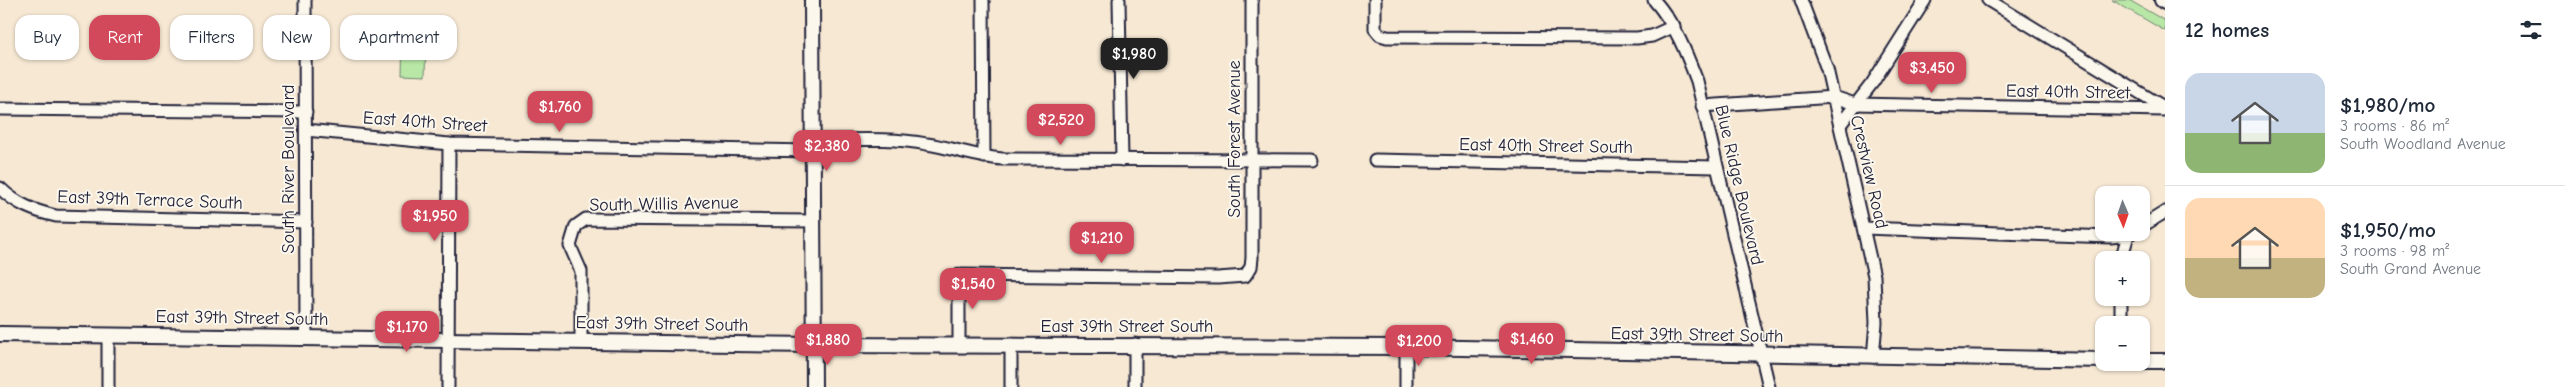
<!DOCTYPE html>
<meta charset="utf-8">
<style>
body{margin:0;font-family:"Comic Neue",sans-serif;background:#f2f2f3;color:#1f2937;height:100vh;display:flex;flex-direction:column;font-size:19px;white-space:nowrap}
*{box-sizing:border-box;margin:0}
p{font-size:16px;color:#747a83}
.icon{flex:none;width:28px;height:28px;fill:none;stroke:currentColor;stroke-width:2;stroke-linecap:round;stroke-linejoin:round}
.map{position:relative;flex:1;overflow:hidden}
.side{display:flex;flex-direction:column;background:#fff;width:400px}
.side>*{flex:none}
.hud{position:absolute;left:15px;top:15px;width:475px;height:45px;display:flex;gap:10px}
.needle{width:32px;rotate:178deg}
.tools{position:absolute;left:2095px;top:186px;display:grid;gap:10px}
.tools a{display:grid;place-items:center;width:55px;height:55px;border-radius:10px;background:#fff;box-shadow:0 1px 4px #0004;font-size:25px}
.price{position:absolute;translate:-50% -42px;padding:0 11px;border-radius:10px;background:#d1495b;color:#fff;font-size:16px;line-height:32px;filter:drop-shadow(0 1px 2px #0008)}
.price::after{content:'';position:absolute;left:50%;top:30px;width:15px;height:11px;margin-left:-8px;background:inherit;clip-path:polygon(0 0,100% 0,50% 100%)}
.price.on{background:#222;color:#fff}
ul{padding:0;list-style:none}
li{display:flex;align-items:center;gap:15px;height:125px;padding:0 20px}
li+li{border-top:1px solid #e0e1e3}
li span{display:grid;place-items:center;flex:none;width:140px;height:100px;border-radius:15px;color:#555}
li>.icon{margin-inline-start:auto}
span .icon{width:60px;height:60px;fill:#fffc;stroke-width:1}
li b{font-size:21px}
h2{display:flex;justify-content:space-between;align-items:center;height:60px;padding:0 20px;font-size:21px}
.pill{padding:0 18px;border-radius:15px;background:#fff;box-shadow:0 1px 4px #0004;font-size:18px;line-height:45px}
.pill.on{background:#d1495b;color:#fff}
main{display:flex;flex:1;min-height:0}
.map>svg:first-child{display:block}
.green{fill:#b8e7a6;stroke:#6d8470}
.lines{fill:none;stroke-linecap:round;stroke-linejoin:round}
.minor-casing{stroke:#22223b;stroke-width:15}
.major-casing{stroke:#22223b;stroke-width:18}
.minor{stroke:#fbf7ec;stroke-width:11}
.major{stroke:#fbf7ec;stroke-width:14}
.labels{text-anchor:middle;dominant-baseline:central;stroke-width:4;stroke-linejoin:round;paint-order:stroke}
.street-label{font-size:18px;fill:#22223b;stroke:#fbf7ec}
</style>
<main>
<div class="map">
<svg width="2165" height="387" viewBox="0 0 2165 387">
<rect width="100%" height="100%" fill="#f6e8d3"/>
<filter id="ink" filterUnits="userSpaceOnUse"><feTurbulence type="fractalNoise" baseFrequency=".02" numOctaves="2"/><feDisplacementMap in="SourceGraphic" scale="10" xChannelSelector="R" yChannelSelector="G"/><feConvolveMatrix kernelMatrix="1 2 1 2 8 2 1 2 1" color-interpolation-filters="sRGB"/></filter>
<g filter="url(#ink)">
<g class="green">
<polygon points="2112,0 2129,0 2165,21 2165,31"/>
<polygon points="403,34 426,35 425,76 402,75"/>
</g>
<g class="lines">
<g class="minor-casing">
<g id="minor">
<polyline points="305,0 306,338"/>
<polyline points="983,0 984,157"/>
<polyline points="1119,0 1122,160"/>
<polyline points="1375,0 1375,29 1380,35 1387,37 1637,38 1652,36 1674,26"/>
<path d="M 1654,0 C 1675,24 1686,52 1697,81 L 1769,387"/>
<polyline points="1801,0 1827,69 1874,276 1876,323 1873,357"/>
<polyline points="1988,0 2165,108"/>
<polyline points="1702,106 1834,97 1855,104 2165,110"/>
<polyline points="0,109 306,112"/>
<polyline points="1840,125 1873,82 1925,0"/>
<polyline points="306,130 449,144 812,151"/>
<path d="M 812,140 C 851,140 890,137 927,144 C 953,148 976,157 1002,159 L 1312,160"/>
<polyline points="1375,160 1716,167"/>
<path d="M 0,188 C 16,204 34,211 56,216 L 306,222"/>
<polyline points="2141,227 2165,212"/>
<polyline points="1864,228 2111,237 2128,235"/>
<polyline points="2121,260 2128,235 2132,233"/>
<polyline points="2121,325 2121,298"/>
<polyline points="108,335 108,387"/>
<polyline points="581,341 581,271 570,246 576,226 586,219 813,221"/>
<polyline points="959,345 959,275 1218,278 1245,276 1251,267 1252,258 1252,0"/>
<polyline points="448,387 449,144"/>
<polyline points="1011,387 1011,344"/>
<polyline points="1135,387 1135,344"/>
<polyline points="1406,387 1406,347"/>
</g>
</g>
<g class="major-casing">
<g id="major">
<polyline points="812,0 814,387"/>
<polyline points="2162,0 2165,2"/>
<polyline points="0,334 814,345 1406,347 2104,360"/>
<polyline points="2141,361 2165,361"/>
</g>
</g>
<use href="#minor" class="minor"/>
<use href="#major" class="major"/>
</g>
</g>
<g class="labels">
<g class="street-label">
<text transform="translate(2068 92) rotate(1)">East 40th Street</text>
<text transform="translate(425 122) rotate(4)">East 40th Street</text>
<text transform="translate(1234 139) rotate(-90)">South Forest Avenue</text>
<text transform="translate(1546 146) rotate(1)">East 40th Street South</text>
<text transform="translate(288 169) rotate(-90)">South River Boulevard</text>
<text transform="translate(1869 172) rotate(77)">Crestview Road</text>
<text transform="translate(1739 185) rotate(77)">Blue Ridge Boulevard</text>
<text transform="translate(150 200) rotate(2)">East 39th Terrace South</text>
<text transform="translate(664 204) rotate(-1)">South Willis Avenue</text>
<text transform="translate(242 318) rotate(1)">East 39th Street South</text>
<text transform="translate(662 324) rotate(1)">East 39th Street South</text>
<text x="1127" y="326">East 39th Street South</text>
<text transform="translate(1697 335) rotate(1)">East 39th Street South</text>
</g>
</g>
</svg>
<div class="tools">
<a><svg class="needle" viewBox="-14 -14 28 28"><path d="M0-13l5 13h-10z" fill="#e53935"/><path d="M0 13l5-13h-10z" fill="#747a83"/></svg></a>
<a>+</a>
<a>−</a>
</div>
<b class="price on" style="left:1134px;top:80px">$1,980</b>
<b class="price" style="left:1932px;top:94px">$3,450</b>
<b class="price" style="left:560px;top:133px">$1,760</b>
<b class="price" style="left:1061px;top:146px">$2,520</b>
<b class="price" style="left:827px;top:172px">$2,380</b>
<b class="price" style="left:435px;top:242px">$1,950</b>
<b class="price" style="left:1102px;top:264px">$1,210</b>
<b class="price" style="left:973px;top:310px">$1,540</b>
<b class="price" style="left:407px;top:353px">$1,170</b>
<b class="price" style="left:1532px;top:365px">$1,460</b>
<b class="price" style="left:828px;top:366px">$1,880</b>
<b class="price" style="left:1419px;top:367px">$1,200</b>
<div class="hud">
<a class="pill">Buy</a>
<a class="pill on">Rent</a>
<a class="pill">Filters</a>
<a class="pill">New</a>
<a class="pill">Apartment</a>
</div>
</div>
<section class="side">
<h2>12 homes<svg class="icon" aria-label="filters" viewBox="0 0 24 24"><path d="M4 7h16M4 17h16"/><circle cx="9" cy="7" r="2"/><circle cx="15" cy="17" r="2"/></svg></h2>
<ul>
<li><span style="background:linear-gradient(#c9d6e8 60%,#8fb573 0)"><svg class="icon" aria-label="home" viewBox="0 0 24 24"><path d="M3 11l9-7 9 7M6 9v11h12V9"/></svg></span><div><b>$1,980/mo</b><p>3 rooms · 86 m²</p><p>South Woodland Avenue</p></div></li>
<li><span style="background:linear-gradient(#ffd9b3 60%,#c2b280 0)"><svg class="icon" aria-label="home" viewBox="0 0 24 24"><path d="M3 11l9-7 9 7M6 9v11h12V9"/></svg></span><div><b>$1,950/mo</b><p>3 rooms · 98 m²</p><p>South Grand Avenue</p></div></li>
</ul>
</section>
</main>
